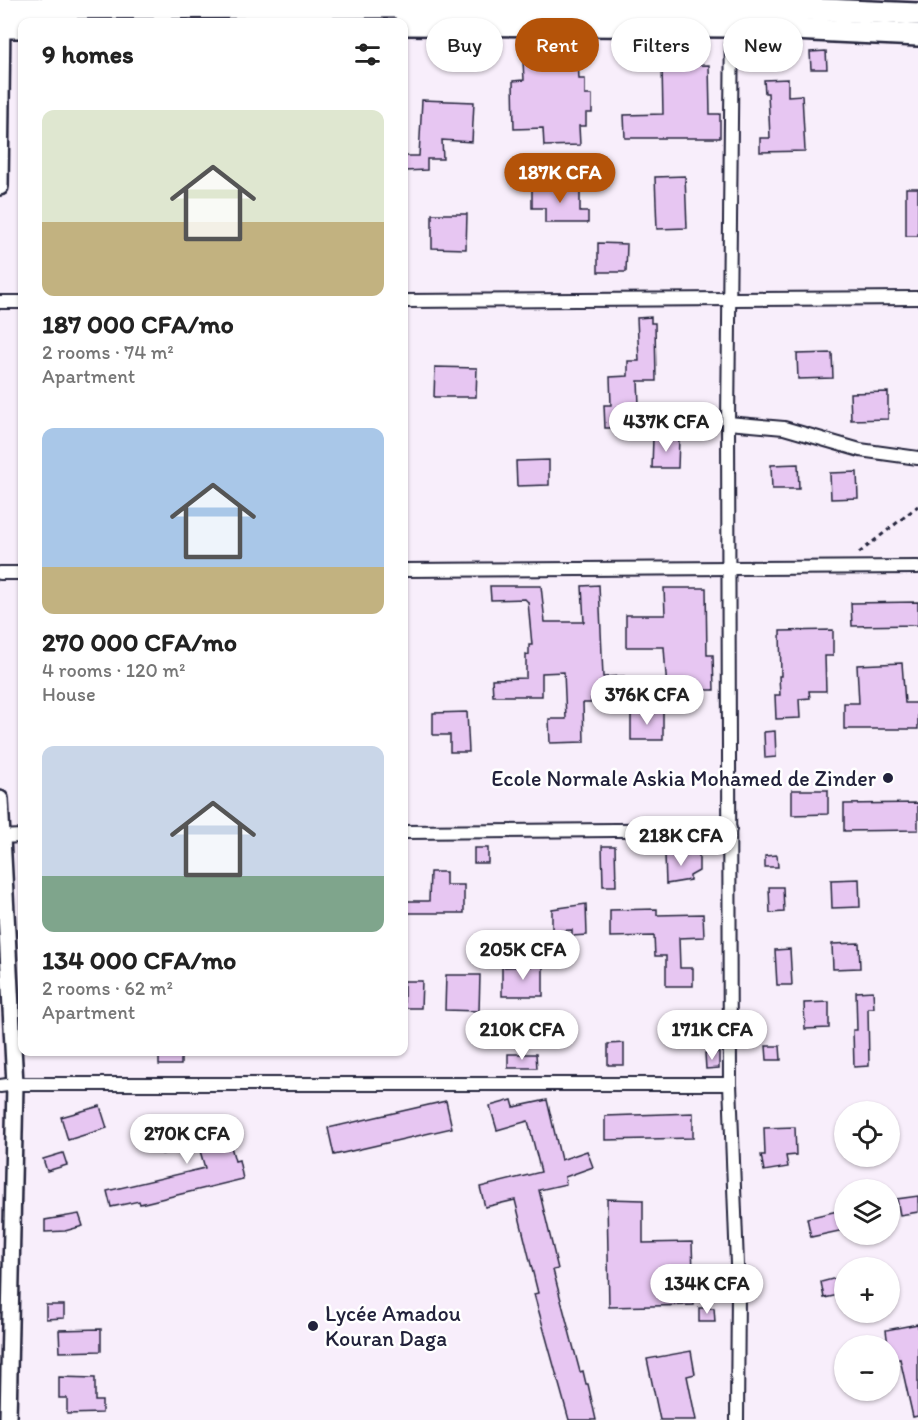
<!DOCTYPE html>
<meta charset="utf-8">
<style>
body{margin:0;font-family:Itim,sans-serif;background:#f2f2f2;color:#222;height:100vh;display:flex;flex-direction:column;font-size:22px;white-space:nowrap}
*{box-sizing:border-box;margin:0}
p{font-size:20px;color:#767676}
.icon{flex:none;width:33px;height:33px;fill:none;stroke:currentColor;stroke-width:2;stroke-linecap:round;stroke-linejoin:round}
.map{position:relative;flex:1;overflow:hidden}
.panel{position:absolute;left:18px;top:18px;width:390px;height:1038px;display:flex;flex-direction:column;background:#fff;border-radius:12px;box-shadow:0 2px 4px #0004}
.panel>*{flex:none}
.hud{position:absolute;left:426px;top:18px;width:402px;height:54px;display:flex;gap:12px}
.tools{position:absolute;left:834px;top:1101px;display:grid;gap:12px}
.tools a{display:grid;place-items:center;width:66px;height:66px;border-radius:50%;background:#fff;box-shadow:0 2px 4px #0004;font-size:30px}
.price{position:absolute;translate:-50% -51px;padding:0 14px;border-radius:21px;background:#fff;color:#222;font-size:20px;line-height:39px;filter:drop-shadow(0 2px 3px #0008)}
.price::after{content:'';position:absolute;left:50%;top:36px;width:18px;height:14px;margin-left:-9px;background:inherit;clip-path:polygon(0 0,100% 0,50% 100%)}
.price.current{background:#b45309;color:#fff}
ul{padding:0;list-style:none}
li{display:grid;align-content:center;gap:12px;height:318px;padding:0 24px}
li span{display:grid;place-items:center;height:186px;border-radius:12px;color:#555}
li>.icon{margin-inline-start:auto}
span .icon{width:108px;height:108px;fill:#fffc;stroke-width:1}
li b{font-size:26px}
h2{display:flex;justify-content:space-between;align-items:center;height:72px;padding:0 24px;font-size:26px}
.tag{padding:0 21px;border-radius:27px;background:#fff;box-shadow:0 2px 4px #0004;font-size:21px;line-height:54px}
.tag.current{background:#b45309;color:#fff}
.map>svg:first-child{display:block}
.building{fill:#e7c6f2;stroke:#22223b;stroke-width:1.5}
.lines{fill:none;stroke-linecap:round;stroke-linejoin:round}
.minor-casing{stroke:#22223b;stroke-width:16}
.tertiary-casing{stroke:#22223b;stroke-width:20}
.trunk-casing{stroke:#22223b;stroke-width:26}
.path{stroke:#22223b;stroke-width:3;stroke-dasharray:4.5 4.5;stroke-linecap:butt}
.minor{stroke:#fff;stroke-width:12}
.tertiary{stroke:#fff;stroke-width:15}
.trunk{stroke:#fff;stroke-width:21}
.poi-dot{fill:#22223b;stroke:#fff;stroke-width:2}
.labels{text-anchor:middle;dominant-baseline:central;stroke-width:5;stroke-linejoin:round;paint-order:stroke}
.poi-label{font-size:22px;fill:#22223b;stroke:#fff;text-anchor:end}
</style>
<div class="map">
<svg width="918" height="1420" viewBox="0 0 918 1420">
<rect width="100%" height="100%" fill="#f8eefb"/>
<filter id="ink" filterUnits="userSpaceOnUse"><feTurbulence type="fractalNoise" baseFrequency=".0167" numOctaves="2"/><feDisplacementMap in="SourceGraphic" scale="12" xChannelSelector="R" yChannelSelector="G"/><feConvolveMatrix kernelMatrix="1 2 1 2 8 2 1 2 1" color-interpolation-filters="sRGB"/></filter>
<g filter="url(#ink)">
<g class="building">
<polygon points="826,51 827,69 811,69 810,52"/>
<polygon points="523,61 578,61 579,79 585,79 585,95 592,95 592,113 586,113 586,126 579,126 580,145 544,146 543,128 514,129 513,81 524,80"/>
<polygon points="709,65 710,114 720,114 720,138 625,138 624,115 663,114 662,66"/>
<polygon points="788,79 788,96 802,95 805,151 760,152 760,138 770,138 768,93 765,93 764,80"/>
<polygon points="422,100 474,102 472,142 442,140 443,159 427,159 427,170 404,171 404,156 419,156"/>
<polygon points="685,176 687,228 657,229 655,177"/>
<polygon points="580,186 580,212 588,212 588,223 545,223 545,208 532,208 532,187"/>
<rect x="906" y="188" width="12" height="48"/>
<polygon points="432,214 467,214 466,249 432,248"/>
<polygon points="598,243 627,244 626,272 598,272"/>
<polygon points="651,317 651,323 655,323 656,381 638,381 640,428 605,428 604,405 611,405 610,377 628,376 628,361 639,361 637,318"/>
<polygon points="832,353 833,378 798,379 797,354"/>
<polygon points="435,367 477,368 476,397 434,397"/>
<polygon points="888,392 888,419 851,420 850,393"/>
<polygon points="653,438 679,438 678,468 652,468"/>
<polygon points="549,460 549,485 517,486 516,461"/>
<polygon points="798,464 799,489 772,489 771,465"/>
<polygon points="857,472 858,498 831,499 830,473"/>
<polygon points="599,585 603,677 624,676 625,689 610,689 610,697 591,698 591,703 583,703 584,742 550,743 549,719 566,719 564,672 542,673 542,696 493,696 492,679 526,678 526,654 529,655 529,645 532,645 528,602 525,599 491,600 490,586 541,586 545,622 584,622 582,586"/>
<polygon points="664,588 706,588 707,655 713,655 714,690 667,690 664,647 626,647 626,615 665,615"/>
<polygon points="918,602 918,625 852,626 851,603"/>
<polygon points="833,630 833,656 825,656 826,691 809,691 810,698 799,699 800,718 776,719 775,695 780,695 779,676 781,676 780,631"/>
<polygon points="902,663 905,703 918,703 918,729 844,729 844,703 859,703 857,665"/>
<polygon points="467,712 469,752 450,752 450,735 433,735 433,713"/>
<rect x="631" y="712" width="32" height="28"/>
<polygon points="775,731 776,757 765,758 764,732"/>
<polygon points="792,790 828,790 828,814 792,815"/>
<polygon points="918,803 918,830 844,831 844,804"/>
<polygon points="602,846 615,846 616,886 603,886"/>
<rect x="474" y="848" width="14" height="15"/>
<polygon points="699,854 699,871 690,876 690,880 666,884 665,855"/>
<polygon points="777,855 778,867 765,867 765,856"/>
<polygon points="430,872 446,872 446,885 464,885 464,913 404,913 404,901 429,901"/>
<polygon points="859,879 860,907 832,908 831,880"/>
<polygon points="769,887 783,887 784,912 770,913"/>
<polygon points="586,904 587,935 572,936 572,930 552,931 552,909"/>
<polygon points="657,909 657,915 703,914 704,937 679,938 680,968 693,968 693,986 666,986 666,956 655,956 654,936 610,937 610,910"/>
<polygon points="859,943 860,968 833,969 832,944"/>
<polygon points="790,949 792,985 777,985 775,950"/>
<polygon points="543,966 543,996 502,996 502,967"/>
<polygon points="446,975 480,975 479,1011 445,1010"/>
<polygon points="404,981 422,981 421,1008 404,1008"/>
<polygon points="873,991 874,1008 868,1008 869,1066 854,1067 853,1030 857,1030 856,992"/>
<polygon points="829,1002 829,1028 805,1029 804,1003"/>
<polygon points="624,1043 624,1065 608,1065 608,1044"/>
<polygon points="766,1046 780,1046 781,1060 767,1060"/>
<rect x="159" y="1052" width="22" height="13"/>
<polygon points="705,1053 719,1053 719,1068 706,1069"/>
<polygon points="508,1054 536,1054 537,1068 508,1068"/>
<polygon points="512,1100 514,1107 547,1100 561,1160 587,1151 593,1167 565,1177 566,1184 539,1190 558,1269 553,1270 580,1372 583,1371 586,1384 588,1384 596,1420 569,1420 534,1294 538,1293 515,1200 485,1207 480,1187 541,1172 528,1121 497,1130 490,1106"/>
<polygon points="446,1101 452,1128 334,1155 328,1128"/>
<polygon points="100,1106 107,1128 68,1140 61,1117"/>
<polygon points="693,1113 693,1138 605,1140 605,1116"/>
<polygon points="223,1118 235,1161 239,1160 243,1179 140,1204 139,1201 111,1207 107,1191 205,1168 198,1144 162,1154 156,1132 178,1126 179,1130"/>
<polygon points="795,1127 796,1155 786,1156 788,1167 764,1171 761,1155 765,1155 764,1128"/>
<polygon points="63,1153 67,1165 47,1171 43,1159"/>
<polygon points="918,1196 918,1212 900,1215 897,1199"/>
<polygon points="607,1199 643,1200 643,1243 692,1242 694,1305 609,1307"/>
<polygon points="842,1210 844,1230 811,1237 807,1218"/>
<polygon points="79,1214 83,1226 65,1231 45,1232 45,1220"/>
<polygon points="844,1276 844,1294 824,1298 821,1282"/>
<polygon points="46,1305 64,1305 64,1318 46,1319"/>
<polygon points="699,1308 714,1308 715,1322 699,1322"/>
<polygon points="918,1324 918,1416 913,1417 900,1359 890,1361 886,1330"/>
<polygon points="101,1329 101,1351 60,1352 59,1330"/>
<polygon points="691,1351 695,1374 687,1376 696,1420 660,1420 647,1359"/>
<polygon points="59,1377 95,1378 95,1401 102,1401 102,1413 67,1414 67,1398 59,1398"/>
</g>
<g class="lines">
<g class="minor-casing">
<g id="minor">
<polyline points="732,20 728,423 730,1084 738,1290 737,1420"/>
<polyline points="404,301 918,298"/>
<polyline points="0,302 22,302"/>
<polyline points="728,423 784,428 860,450 918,458"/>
<polyline points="404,570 918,567"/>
<polyline points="0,573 22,573"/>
<polyline points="404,832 730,829"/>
<polyline points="0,837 22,836"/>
<polyline points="0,1086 15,1084 730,1084"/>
</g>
</g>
<g class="tertiary-casing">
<g id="tertiary">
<polyline points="0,187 2,17"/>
<polyline points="0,799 15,1084 8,1420"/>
</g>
</g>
<g class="trunk-casing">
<g id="trunk">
<polyline points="0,8 732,6 918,14"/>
<polyline points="404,24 732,26 918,35"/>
<polyline points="0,27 22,27"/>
</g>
</g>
<polyline class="path" points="859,553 918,506"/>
<use href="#minor" class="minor"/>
<use href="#tertiary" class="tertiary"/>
<use href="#trunk" class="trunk"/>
</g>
</g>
<g class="poi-dot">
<circle cx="888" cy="778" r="6"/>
<circle cx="313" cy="1326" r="6"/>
</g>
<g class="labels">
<g class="poi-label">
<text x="876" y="778">Ecole Normale Askia Mohamed de Zinder</text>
<text x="325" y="1313" text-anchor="start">Lycée Amadou<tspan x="325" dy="25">Kouran Daga</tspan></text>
</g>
</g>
</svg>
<div class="tools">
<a><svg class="icon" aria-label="locate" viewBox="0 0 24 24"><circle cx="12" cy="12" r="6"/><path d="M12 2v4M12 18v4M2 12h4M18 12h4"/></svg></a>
<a><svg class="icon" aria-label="layers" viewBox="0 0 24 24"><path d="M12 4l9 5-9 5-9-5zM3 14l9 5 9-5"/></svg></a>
<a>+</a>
<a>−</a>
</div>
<b class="price current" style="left:560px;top:204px">187K CFA</b>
<b class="price" style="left:666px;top:453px">437K CFA</b>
<b class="price" style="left:647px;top:726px">376K CFA</b>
<b class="price" style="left:681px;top:867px">218K CFA</b>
<b class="price" style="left:523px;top:981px">205K CFA</b>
<b class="price" style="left:522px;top:1061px">210K CFA</b>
<b class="price" style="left:712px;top:1061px">171K CFA</b>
<b class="price" style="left:187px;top:1165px">270K CFA</b>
<b class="price" style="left:707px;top:1315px">134K CFA</b>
<div class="hud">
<a class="tag">Buy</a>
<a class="tag current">Rent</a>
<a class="tag">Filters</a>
<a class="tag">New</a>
</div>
<section class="panel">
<h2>9 homes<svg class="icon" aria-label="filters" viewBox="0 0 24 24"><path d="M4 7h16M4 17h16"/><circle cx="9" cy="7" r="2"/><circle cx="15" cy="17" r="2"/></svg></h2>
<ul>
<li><span style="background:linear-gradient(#dfe7d0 60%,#c2b280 0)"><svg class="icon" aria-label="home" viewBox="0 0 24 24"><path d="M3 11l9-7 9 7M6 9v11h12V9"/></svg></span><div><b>187 000 CFA/mo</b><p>2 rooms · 74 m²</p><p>Apartment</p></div></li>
<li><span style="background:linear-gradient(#a9c7e8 75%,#c2b280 0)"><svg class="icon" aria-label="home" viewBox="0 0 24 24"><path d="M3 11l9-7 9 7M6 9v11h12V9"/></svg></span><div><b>270 000 CFA/mo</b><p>4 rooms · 120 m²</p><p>House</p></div></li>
<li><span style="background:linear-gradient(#c9d6e8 70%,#7fa58c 0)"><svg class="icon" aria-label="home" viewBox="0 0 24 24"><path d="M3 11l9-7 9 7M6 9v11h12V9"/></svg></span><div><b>134 000 CFA/mo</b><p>2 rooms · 62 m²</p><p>Apartment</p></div></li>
</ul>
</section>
</div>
